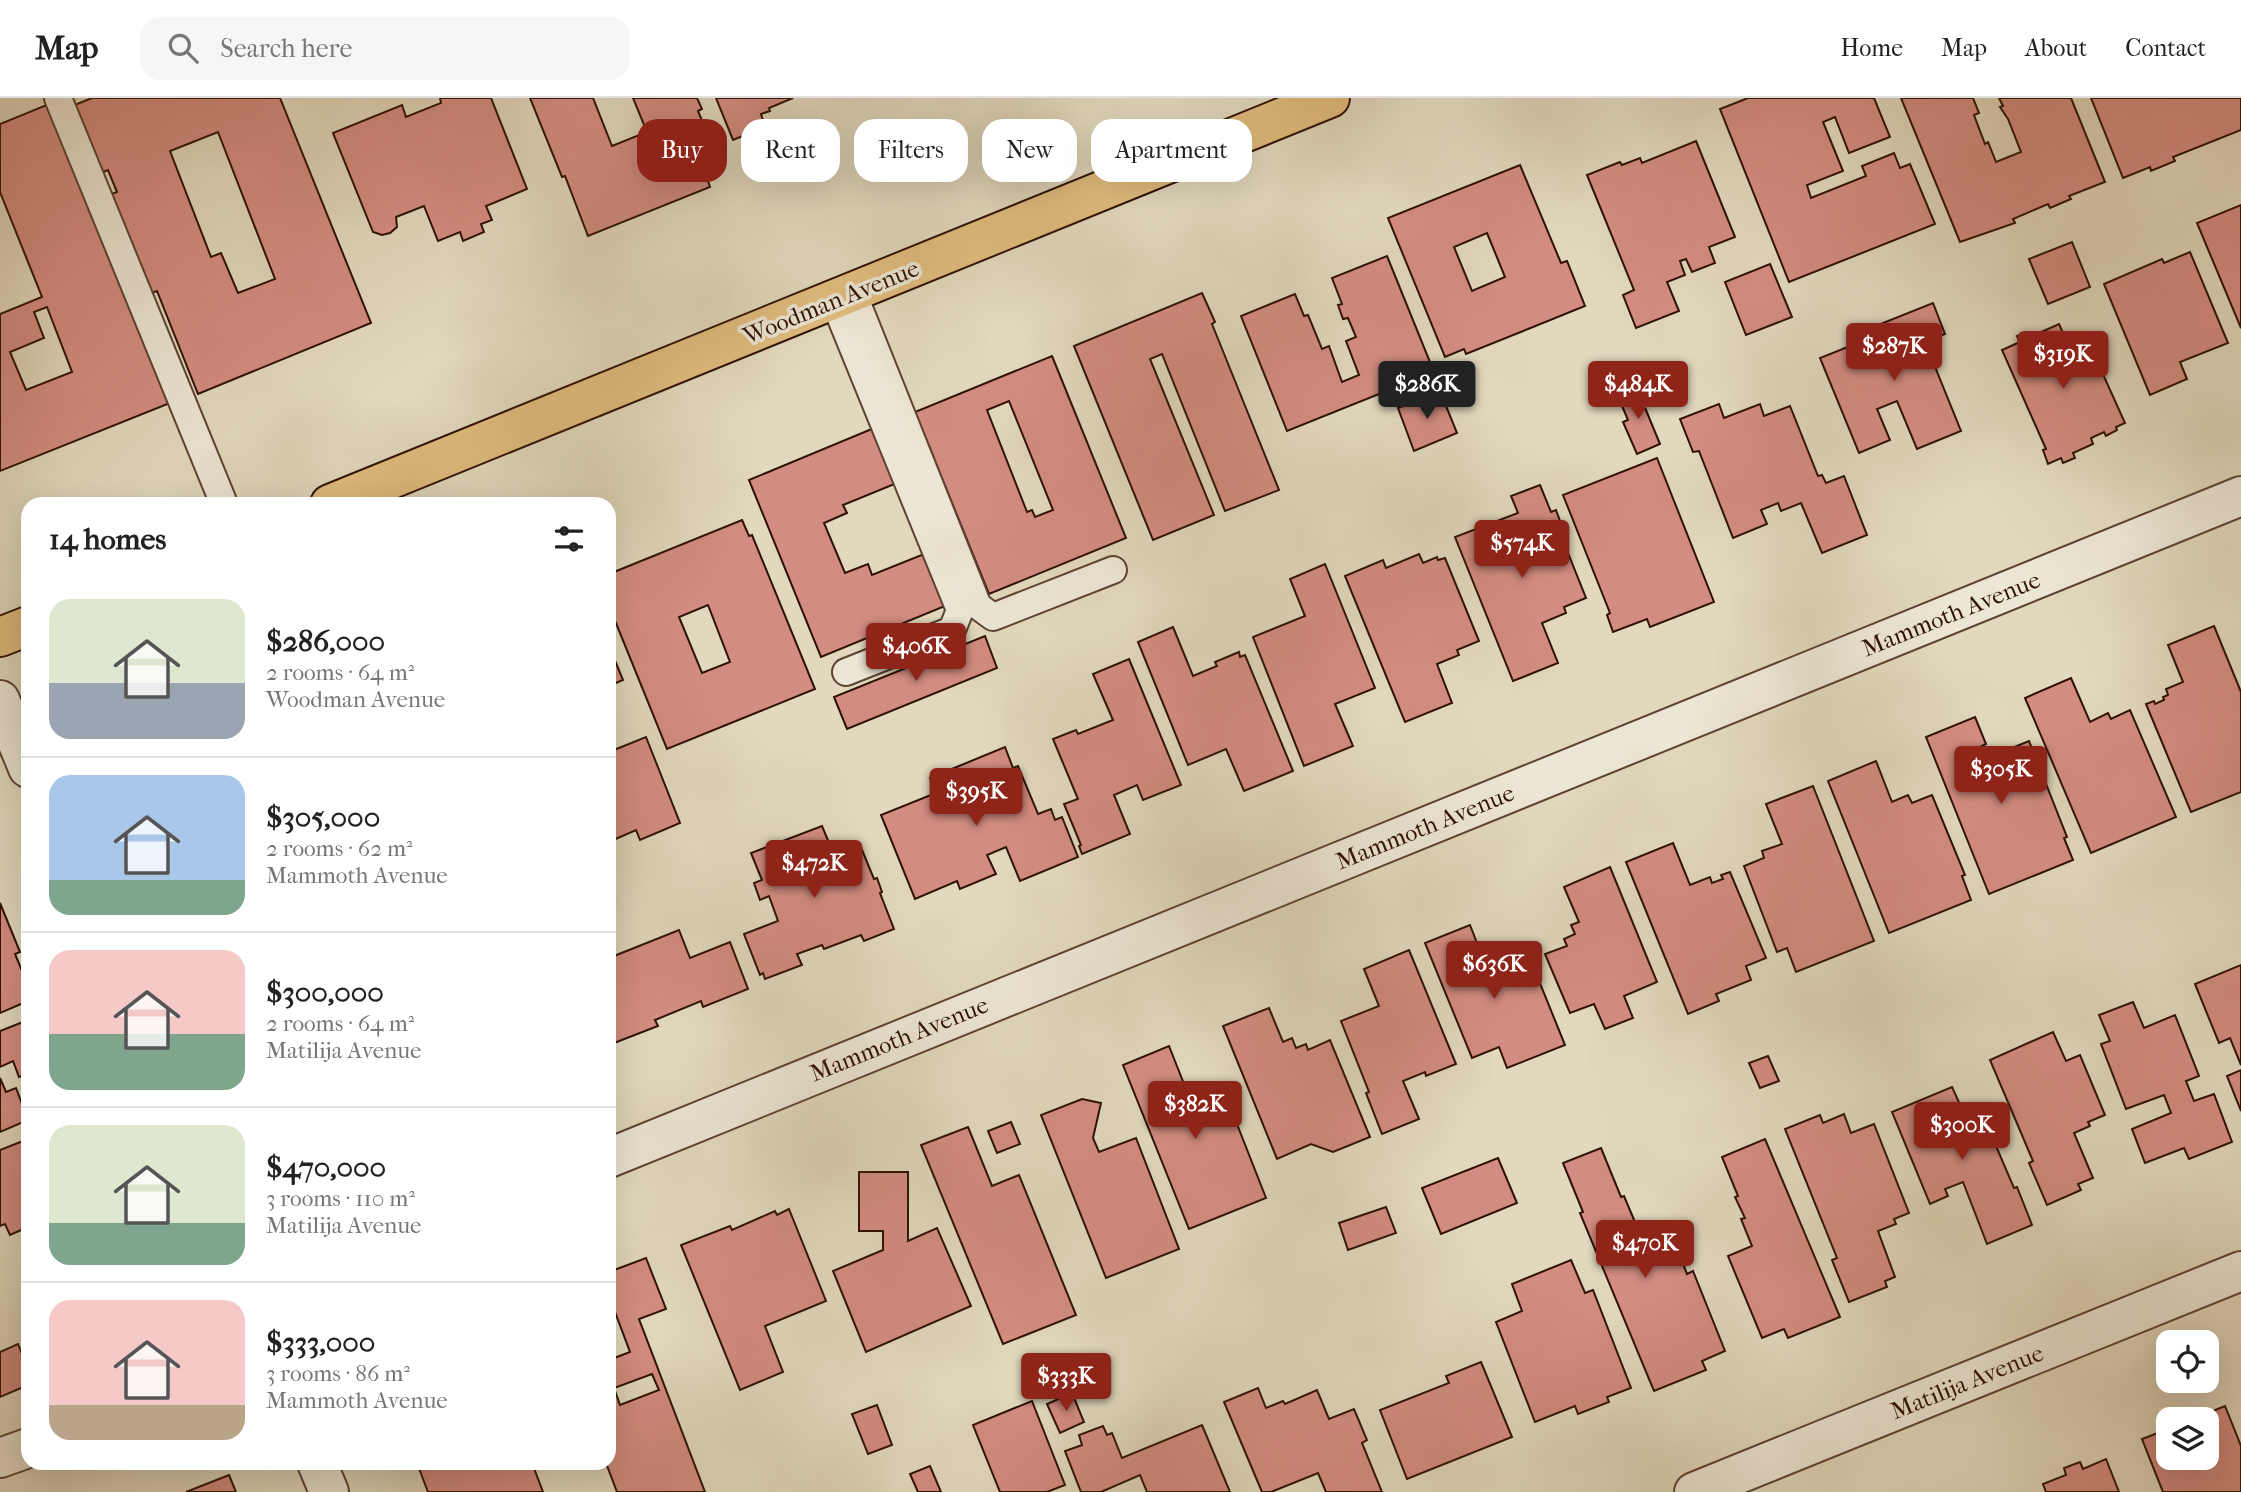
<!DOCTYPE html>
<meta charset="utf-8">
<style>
body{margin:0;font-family:"IM FELL French Canon",serif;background:#f6f6f6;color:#222;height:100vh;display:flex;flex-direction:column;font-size:26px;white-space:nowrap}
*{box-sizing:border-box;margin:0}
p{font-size:23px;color:#767676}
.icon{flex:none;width:38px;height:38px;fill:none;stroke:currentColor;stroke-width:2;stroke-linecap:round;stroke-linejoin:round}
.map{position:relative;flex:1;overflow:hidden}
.side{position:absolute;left:21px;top:399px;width:595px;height:973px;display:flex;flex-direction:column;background:#fff;border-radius:21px;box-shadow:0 7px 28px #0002}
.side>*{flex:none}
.top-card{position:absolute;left:637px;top:21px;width:665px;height:63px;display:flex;gap:14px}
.controls{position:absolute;left:2156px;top:1232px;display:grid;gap:14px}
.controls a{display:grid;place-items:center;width:63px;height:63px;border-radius:14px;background:#fff;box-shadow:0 7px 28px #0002;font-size:35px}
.price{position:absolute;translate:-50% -60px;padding:0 16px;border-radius:7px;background:#8f2418;color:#fff;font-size:23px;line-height:46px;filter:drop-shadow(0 2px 4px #0008)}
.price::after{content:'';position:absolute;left:50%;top:42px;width:21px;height:16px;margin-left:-10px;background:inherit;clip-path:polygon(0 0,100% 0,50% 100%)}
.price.on{background:#222;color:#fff}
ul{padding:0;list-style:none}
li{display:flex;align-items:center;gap:21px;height:175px;padding:0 28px}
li+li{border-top:2px solid #e0e0e0}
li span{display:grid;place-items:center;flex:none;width:196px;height:140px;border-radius:21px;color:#555}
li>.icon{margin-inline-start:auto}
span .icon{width:84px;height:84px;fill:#fffc;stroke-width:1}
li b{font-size:30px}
h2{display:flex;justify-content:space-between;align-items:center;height:84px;padding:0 28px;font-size:30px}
.tag{padding:0 24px;border-radius:21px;background:#fff;box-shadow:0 7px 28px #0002;font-size:24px;line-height:63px}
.tag.on{background:#8f2418;color:#fff}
header{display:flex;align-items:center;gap:42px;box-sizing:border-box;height:98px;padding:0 35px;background:#fff;border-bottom:2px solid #e0e0e0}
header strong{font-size:33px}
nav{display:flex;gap:38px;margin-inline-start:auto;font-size:24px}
.search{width:490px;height:63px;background:#f6f6f6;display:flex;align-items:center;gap:18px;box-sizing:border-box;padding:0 24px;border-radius:21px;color:#767676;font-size:26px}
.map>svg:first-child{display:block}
.building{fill:#d38c81;stroke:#2f1103;stroke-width:2;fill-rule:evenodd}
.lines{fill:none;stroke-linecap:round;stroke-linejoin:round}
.service-casing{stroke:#5c4332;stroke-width:30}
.minor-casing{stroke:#5c4332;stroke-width:42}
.primary-casing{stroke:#2f1103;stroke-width:42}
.service{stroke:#ece6d4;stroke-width:26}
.minor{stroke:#ece6d4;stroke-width:38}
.primary{stroke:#e0bc7e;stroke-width:38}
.labels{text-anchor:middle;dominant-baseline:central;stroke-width:7;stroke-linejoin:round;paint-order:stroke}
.street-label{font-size:24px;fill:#2f1103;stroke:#ece6d4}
</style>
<header>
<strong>Map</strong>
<div class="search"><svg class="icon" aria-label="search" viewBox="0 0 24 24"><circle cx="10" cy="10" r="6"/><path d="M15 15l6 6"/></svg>Search here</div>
<nav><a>Home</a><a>Map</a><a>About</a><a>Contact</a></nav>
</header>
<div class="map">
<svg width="2241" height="1394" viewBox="0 0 2241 1394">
<rect width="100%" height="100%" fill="#e1d8bd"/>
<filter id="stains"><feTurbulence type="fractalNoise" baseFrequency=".00286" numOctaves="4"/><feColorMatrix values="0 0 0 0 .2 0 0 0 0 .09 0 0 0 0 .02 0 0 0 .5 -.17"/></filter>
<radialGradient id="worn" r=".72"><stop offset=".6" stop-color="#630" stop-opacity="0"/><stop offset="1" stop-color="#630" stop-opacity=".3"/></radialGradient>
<g class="building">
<path d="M 92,0 L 280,0 L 371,225 L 198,296 L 157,193 L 146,197 L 106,98 L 117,94 L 108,72 L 99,76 L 72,8 ZM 218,34 L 275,181 L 238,195 L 221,155 L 211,159 L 170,53 Z"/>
<polygon points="440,0 491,0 527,91 486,108 492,122 481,126 484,134 463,143 460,134 438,143 424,108 396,119 397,129 390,135 382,137 373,134 333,35 402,7 406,19 441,5"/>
<polygon points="530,0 593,0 612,48 647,34 633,0 697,0 702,11 698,13 722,71 706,77 710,89 588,138 565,78 562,79"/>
<polygon points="716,0 793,0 769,10 770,13 761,16 765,29 733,42"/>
<polygon points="1748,0 1874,0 1890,39 1849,55 1835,19 1823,24 1843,73 1807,87 1811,100 1866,78 1862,68 1894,55 1900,70 1910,66 1935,126 1789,184 1720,11"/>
<polygon points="1901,0 1973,0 1979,15 1974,17 1985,46 1988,44 1996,64 2021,54 2008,21 2000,9 2003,8 1999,0 2071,0 2105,84 2069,98 2071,101 2050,110 2048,106 2013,121 2015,125 1960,144"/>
<polygon points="2091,0 2241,0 2241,32 2173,59 2175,63 2151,73 2150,69 2123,80"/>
<path d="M 49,6 L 170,305 L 0,373 L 0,216 L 42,199 L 0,94 L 0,26 ZM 47,209 L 72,274 L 26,292 L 10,254 L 44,240 L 34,214 Z"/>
<polygon points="1696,43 1735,139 1709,149 1715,165 1692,174 1686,161 1680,163 1685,177 1667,184 1679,213 1636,230 1623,197 1634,192 1587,77 1620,64 1622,67 1640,60 1642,65"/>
<path d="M 1520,67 L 1561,165 L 1567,163 L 1585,208 L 1466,256 L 1464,251 L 1445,259 L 1388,120 ZM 1487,135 L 1505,179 L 1472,193 L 1454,149 Z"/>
<polygon points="2241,107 2241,230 2197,125"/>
<polygon points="2072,144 2090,189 2048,206 2029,161"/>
<polygon points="2190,154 2228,245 2180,264 2187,281 2150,297 2104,186 2162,161 2164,165"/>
<polygon points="1387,158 1434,274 1287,333 1241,218 1295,196 1304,218 1308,217 1322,251 1329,248 1342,284 1359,277 1346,243 1356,239 1348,220 1343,221 1338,207 1342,206 1332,180"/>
<polygon points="1770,166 1792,219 1746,237 1725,184"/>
<polygon points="1202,195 1215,224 1212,226 1279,392 1225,413 1162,256 1150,261 1214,417 1153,442 1074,248"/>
<polygon points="1933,205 1945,236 1925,244 1961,333 1917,351 1897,303 1877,311 1890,342 1859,355 1820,260 1850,248 1859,270 1880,261 1868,231"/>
<polygon points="2059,226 2066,242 2084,234 2125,325 2116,329 2117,332 2106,338 2104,334 2091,340 2093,346 2073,355 2075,360 2063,365 2061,360 2048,366 2043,352 2046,351 2002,252 2020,244 2017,238 2026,235 2028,240"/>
<path d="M 1052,258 L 1126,440 L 989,496 L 915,314 ZM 1009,303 L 1053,412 L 1035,419 L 1032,412 L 1027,414 L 987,312 Z"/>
<polygon points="1636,288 1660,346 1637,356 1623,324 1628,322 1617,296"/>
<polygon points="1440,293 1457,335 1414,353 1398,310"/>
<polygon points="1719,306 1724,320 1760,306 1764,318 1790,308 1818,378 1822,377 1826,385 1844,378 1867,437 1822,455 1801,405 1781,413 1778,405 1761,412 1767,426 1733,440 1699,353 1693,354 1680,321"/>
<polygon points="874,330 897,385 843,407 847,415 824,425 845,475 868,466 872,477 924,456 945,508 821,559 749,382"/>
<polygon points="1657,360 1714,504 1650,529 1647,521 1613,534 1607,517 1610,515 1563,397"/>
<polygon points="1540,387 1551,414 1556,412 1560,423 1556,425 1586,500 1564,509 1566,515 1542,525 1558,565 1513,583 1455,439 1518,415 1511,398"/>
<path d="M 742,422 L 749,438 L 752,437 L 815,591 L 667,651 L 609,508 L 609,476 ZM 708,507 L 730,564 L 702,575 L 679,519 Z"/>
<polygon points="1419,456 1423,465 1437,459 1438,462 1445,460 1479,543 1457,552 1459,557 1437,566 1452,605 1405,624 1345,478 1383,462 1386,470"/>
<polygon points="1325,466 1375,590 1335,606 1353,648 1304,668 1253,539 1305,518 1290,481"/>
<polygon points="2214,528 2241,594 2241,694 2191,714 2146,606 2154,603 2155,606 2164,602 2163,599 2168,597 2166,591 2183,584 2168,547"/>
<polygon points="1173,529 1193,578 1217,568 1215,564 1239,554 1240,559 1245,557 1293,673 1244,693 1226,651 1188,667 1138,544"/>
<polygon points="985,538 997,570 847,631 834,599"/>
<polygon points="609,548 623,582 609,588"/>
<polygon points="1129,561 1181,687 1143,702 1137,687 1114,697 1130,736 1082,756 1079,748 1081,747 1064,706 1078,701 1053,641 1076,632 1078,636 1113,622 1093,576"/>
<polygon points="2071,580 2090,624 2108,615 2111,621 2130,612 2176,719 2091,755 2025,600"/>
<polygon points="1975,619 1986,646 1980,649 1985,661 2029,643 2067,739 2064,740 2073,762 1989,796 1926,639"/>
<polygon points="646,639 680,725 640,742 636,732 609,744 609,654"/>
<polygon points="1005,649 1013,670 1018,668 1038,716 1051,711 1055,722 1062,719 1078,759 1020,783 1006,749 987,757 996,776 960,791 957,783 915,801 881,717 936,695 930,680"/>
<polygon points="1876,663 1892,704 1908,697 1912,705 1932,697 1965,777 1962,778 1971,802 1889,835 1828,683"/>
<polygon points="1813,688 1874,843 1796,874 1787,850 1777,854 1744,768 1764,760 1762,753 1782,746 1766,706"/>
<polygon points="822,728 834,757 860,747 874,781 877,780 882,794 880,795 894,831 864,843 861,837 824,851 822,847 797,856 802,867 765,881 763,875 760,877 744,836 778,823 769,798 760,802 754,785 762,782 751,755"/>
<polygon points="1673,745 1690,787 1710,779 1712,785 1723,781 1721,777 1730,774 1766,860 1746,868 1751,882 1716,896 1719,903 1688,916 1626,764"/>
<polygon points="1610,769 1657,884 1624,898 1633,920 1605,931 1594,906 1570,915 1545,856 1567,848 1564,841 1575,836 1571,827 1579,824 1564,789"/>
<polygon points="0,805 20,854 15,856 28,887 28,903 0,915"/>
<polygon points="1470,827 1484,863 1493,860 1497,870 1509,865 1511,871 1531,863 1565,947 1507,970 1499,949 1472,960 1425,845"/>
<polygon points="679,832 690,860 730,844 748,891 703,909 701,903 655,922 658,928 609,947 609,860"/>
<polygon points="1409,852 1456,966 1426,978 1425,974 1403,983 1419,1021 1382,1036 1366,995 1369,994 1341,923 1379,908 1364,871"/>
<polygon points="2241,867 2241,967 2230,940 2219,945 2195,886"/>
<polygon points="2133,904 2144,930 2175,917 2199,978 2186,983 2194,1003 2214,996 2232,1044 2189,1061 2184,1050 2145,1065 2132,1031 2171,1015 2164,997 2126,1011 2101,946 2110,943 2099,917"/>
<polygon points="1269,910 1283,944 1292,940 1296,950 1306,946 1308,952 1330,942 1370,1039 1333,1054 1311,1046 1277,1061 1223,928"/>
<polygon points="28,922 28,976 19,979 13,963 0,969 0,933"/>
<polygon points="2053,934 2066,963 2080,957 2105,1017 2088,1024 2090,1028 2074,1035 2093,1080 2078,1086 2081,1092 2047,1107 2029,1065 2033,1063 1990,962"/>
<polygon points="1169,948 1190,1001 1222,988 1266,1100 1189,1131 1123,967"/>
<polygon points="1768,958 1779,983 1760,990 1749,965"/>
<polygon points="2241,972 2241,1013 2227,978"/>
<polygon points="0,980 6,994 16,990 28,1022 0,1034"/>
<polygon points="1952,989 1966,1020 1981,1013 2014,1090 2017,1089 2032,1127 1987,1146 1963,1084 1945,1091 1948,1098 1930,1106 1892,1014"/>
<polygon points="1082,1001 1101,1005 1093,1040 1099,1054 1136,1040 1179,1151 1106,1180 1041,1017"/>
<polygon points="1844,1016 1851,1035 1874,1026 1909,1115 1894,1121 1896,1126 1878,1133 1895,1179 1885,1183 1887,1189 1849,1204 1832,1162 1837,1160 1785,1031 1820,1017 1823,1025"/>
<polygon points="1011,1024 1020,1046 997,1055 988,1033"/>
<polygon points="968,1029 992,1088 1019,1077 1076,1217 1003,1246 921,1047"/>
<polygon points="28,1041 28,1129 10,1137 5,1126 0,1128 0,1052"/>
<polygon points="1765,1041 1840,1219 1788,1240 1784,1231 1762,1240 1728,1158 1752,1148 1741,1121 1745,1120 1735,1099 1738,1098 1722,1059"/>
<polygon points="1601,1050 1621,1099 1624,1098 1640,1136 1635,1138 1639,1150 1672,1137 1687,1176 1693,1173 1725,1253 1702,1263 1706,1272 1654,1293 1580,1115 1583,1114 1563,1065"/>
<polygon points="1498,1060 1517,1105 1441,1136 1422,1090"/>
<polygon points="859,1074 908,1074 908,1143 937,1130 971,1208 866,1254 833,1173 883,1152 883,1133 859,1133"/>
<polygon points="1386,1109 1396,1135 1348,1152 1339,1125"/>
<polygon points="789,1111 826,1203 765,1228 783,1274 740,1292 681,1147 730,1128 732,1132 775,1113 777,1117"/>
<path d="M 646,1160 L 666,1211 L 639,1221 L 705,1394 L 617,1394 L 606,1365 L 609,1365 L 609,1262 L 630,1254 L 609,1198 L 609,1174 ZM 652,1276 L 659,1292 L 620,1307 L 614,1290 Z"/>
<polygon points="1571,1162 1585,1195 1593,1192 1631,1290 1607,1299 1609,1304 1578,1316 1575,1308 1535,1324 1496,1224 1522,1213 1512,1186"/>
<polygon points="18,1246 28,1271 28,1287 0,1299 0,1254"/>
<polygon points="1481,1264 1512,1339 1407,1381 1380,1312 1449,1285 1446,1278"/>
<polygon points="1258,1290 1266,1310 1283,1303 1285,1306 1317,1292 1329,1321 1354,1311 1367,1342 1362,1345 1382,1394 1326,1394 1318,1375 1271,1394 1262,1394 1224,1304"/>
<polygon points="1072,1295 1084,1324 1060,1335 1047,1306"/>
<polygon points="1032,1303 1065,1387 1047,1394 1000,1394 973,1327"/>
<polygon points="877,1307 892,1347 868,1356 852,1316"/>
<polygon points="2225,1308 2241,1348 2241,1394 2163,1394 2142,1341 2168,1331 2168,1360 2207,1360 2207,1321 2193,1321"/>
<polygon points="1202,1327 1230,1394 1147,1394 1140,1377 1101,1394 1081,1394 1065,1353 1082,1347 1079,1337 1103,1328 1107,1337 1112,1335 1122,1360"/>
<polygon points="2106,1361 2119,1394 2046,1394 2043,1386 2066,1377 2064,1370 2080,1364 2083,1371"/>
<polygon points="417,1365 532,1365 543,1394 428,1394"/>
<polygon points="930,1368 941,1394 918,1394 910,1376"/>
<polygon points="229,1377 236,1394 186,1394"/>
</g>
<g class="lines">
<g class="service-casing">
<g id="service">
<polyline points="58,0 224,406"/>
<polyline points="853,195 978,508 993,519 1113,472"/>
<polyline points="834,203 960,512 952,532 846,574"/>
</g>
</g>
<g class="minor-casing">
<g id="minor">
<polyline points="0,602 28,670"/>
<polyline points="609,1060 2241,398"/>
<polyline points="0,1360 28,1350"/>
<polyline points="317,1365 329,1394"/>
<polyline points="1694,1394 2241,1173"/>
</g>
</g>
<g class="primary-casing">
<g id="primary">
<polyline points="330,406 1330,0"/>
<polyline points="0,539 28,528"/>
</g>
</g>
<use href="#service" class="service"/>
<use href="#minor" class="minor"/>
<use href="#primary" class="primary"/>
</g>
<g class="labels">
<g class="street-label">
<text transform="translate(831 204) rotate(-22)">Woodman Avenue</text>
<text transform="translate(1951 516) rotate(-22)">Mammoth Avenue</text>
<text transform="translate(1425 729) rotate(-22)">Mammoth Avenue</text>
<text transform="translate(899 941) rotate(-22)">Mammoth Avenue</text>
<text transform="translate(1967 1284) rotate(-22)">Matilija Avenue</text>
</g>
</g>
<rect width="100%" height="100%" filter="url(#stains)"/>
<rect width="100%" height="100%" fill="url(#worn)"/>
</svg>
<div class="controls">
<a><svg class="icon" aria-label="locate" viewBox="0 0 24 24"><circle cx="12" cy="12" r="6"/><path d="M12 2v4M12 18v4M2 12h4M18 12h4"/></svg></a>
<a><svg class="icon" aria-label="layers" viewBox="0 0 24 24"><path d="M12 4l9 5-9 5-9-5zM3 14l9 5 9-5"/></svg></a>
</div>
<b class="price" style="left:1894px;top:285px">$287K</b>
<b class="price" style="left:2063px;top:293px">$319K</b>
<b class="price on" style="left:1427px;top:323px">$286K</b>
<b class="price" style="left:1638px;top:323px">$484K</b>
<b class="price" style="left:1522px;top:482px">$574K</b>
<b class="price" style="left:916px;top:585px">$406K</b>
<b class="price" style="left:2001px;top:708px">$305K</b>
<b class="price" style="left:976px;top:730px">$395K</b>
<b class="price" style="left:814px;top:802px">$472K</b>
<b class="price" style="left:1494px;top:903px">$636K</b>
<b class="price" style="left:1195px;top:1043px">$382K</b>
<b class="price" style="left:1962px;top:1064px">$300K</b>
<b class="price" style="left:1645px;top:1182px">$470K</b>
<b class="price" style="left:1066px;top:1315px">$333K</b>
<div class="top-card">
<a class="tag on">Buy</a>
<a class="tag">Rent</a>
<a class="tag">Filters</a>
<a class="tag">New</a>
<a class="tag">Apartment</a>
</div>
<section class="side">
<h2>14 homes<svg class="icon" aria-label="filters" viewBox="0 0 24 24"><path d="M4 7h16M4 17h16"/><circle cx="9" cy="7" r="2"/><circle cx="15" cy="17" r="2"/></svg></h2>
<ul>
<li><span style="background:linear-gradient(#dfe7d0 60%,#9aa5b1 0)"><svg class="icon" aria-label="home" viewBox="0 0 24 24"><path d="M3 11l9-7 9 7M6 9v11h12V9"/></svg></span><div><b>$286,000</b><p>2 rooms · 64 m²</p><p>Woodman Avenue</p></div></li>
<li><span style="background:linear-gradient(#a9c7e8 75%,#7fa58c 0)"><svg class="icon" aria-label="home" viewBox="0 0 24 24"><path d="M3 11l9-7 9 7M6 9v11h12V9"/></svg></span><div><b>$305,000</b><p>2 rooms · 62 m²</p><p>Mammoth Avenue</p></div></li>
<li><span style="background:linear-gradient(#f6c9c9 60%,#7fa58c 0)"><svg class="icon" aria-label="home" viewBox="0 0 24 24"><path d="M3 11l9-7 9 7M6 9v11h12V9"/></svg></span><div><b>$300,000</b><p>2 rooms · 64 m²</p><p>Matilija Avenue</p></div></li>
<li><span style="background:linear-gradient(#dfe7d0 70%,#7fa58c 0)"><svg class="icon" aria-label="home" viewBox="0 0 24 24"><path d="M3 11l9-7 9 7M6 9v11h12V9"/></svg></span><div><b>$470,000</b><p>3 rooms · 110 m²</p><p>Matilija Avenue</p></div></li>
<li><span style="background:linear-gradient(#f6c9c9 75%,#b9a48a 0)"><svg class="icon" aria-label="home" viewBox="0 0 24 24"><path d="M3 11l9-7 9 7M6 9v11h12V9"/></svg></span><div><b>$333,000</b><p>3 rooms · 86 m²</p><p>Mammoth Avenue</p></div></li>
</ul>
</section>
</div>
